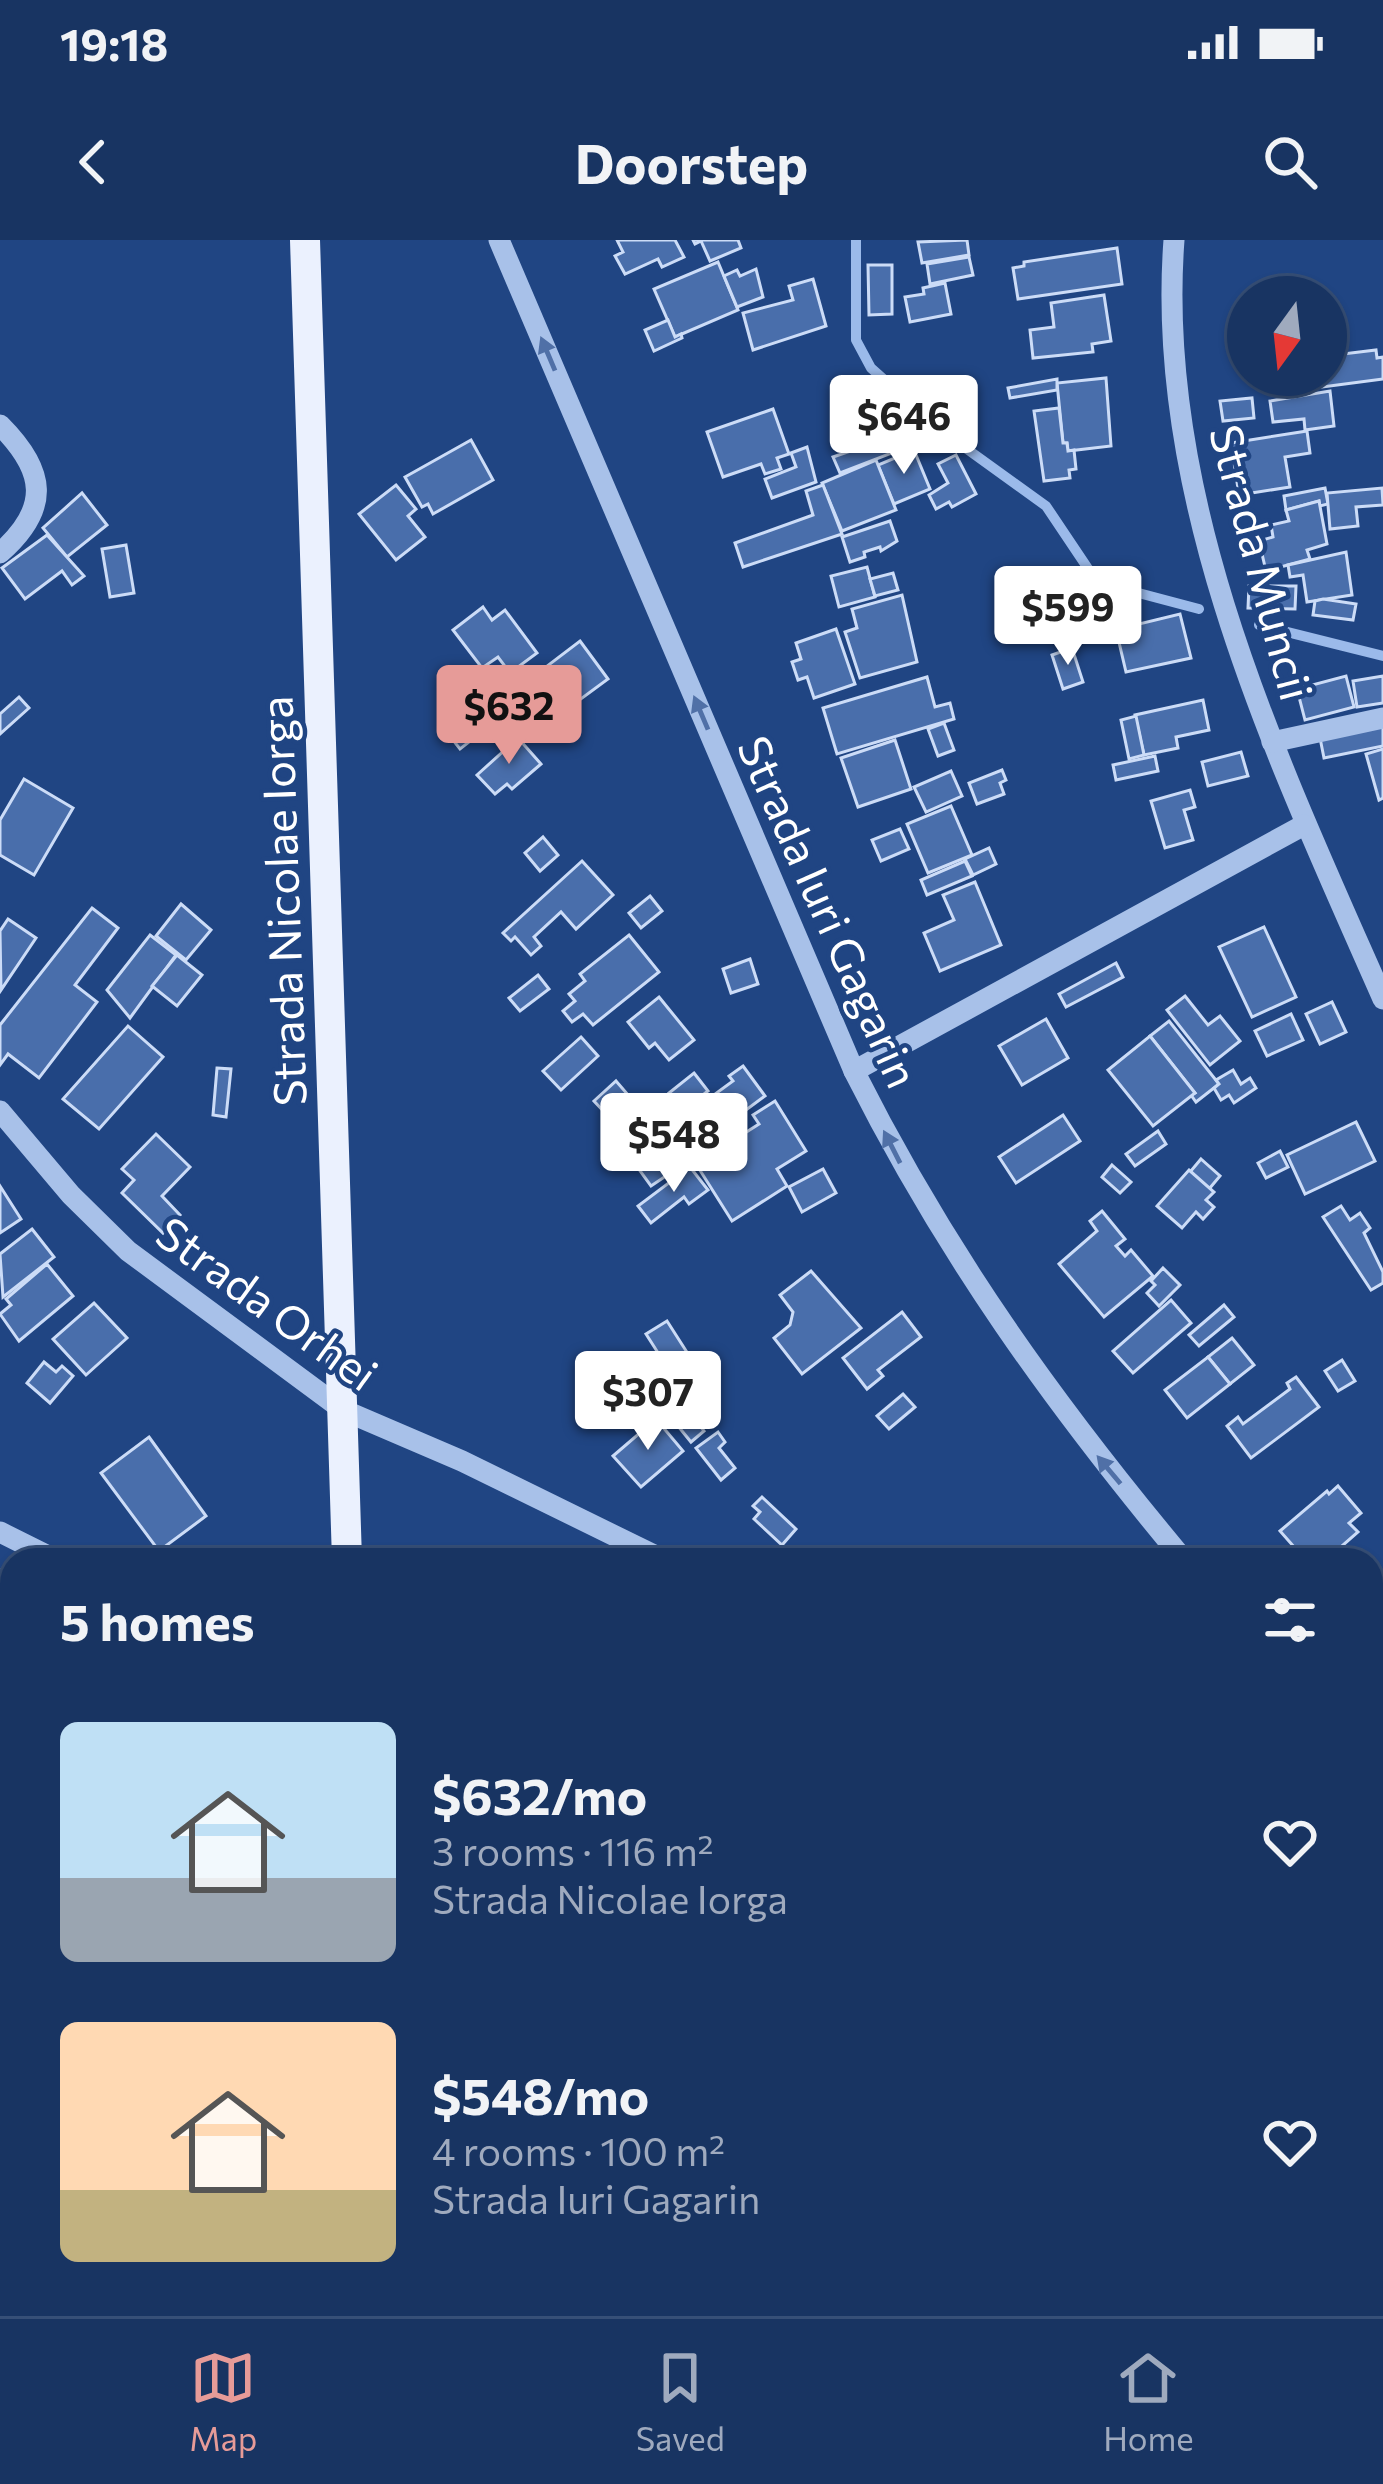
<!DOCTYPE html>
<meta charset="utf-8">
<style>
body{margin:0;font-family:Commissioner,sans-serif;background:#213c68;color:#f1f3f6;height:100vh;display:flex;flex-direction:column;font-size:45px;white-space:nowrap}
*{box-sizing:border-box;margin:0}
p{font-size:39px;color:#9faabe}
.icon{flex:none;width:66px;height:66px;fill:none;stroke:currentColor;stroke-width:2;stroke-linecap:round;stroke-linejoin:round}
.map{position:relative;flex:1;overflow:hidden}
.panel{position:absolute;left:0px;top:1308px;width:1383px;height:768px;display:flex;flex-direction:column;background:#183462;border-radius:36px 36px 0 0;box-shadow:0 3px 9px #0004,0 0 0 3px #364f77}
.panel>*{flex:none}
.needle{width:78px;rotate:195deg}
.fabs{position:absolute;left:1227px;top:36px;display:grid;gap:24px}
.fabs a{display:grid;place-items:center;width:120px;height:120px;border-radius:50%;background:#183462;box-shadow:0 3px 9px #0004,0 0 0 3px #364f77;font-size:60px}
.price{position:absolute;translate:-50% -102px;padding:0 27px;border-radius:12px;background:#fff;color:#222;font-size:39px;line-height:78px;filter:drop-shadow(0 3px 6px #0008)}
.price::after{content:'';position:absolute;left:50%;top:72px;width:36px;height:27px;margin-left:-18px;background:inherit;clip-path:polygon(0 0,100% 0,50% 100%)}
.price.selected{background:#e69b98;color:#111}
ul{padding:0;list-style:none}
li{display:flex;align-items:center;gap:36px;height:300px;padding:0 60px}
li span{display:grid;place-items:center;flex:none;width:336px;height:240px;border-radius:18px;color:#555}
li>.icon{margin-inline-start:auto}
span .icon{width:144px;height:144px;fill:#fffc;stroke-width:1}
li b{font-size:51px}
h2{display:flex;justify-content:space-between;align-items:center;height:144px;padding:0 60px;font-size:51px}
.status{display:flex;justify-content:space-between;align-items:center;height:84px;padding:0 60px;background:#183462;direction:ltr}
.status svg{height:33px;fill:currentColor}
header{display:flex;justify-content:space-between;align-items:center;height:156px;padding:0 60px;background:#183462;font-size:54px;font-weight:700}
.dock{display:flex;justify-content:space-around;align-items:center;height:168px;border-top:3px solid #364f77;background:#183462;font-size:33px;color:#9faabe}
.dock a{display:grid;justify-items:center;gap:6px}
.dock .selected{color:#e69b98}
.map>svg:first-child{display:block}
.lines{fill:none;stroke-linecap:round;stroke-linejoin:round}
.stream{stroke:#9bbaea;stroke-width:10}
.river{stroke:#425c8a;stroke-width:63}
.building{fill:#496eab;stroke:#ccdcf7;stroke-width:3}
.minor{stroke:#a8c1e9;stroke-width:21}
.major{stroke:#ebf1fe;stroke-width:30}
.oneway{fill:#5070a7}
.labels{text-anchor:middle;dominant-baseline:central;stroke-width:9;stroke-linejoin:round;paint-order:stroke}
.street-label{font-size:45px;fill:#fff;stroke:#204583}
</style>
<div class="status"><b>19:18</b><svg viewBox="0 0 49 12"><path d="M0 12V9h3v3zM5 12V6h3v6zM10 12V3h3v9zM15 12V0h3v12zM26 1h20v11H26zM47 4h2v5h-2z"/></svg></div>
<header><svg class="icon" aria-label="back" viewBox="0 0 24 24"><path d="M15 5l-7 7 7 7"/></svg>Doorstep<svg class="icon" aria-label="search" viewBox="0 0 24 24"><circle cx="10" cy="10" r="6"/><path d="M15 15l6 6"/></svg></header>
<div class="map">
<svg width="1383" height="2076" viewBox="0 0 1383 2076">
<rect width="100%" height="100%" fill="#204583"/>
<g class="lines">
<g class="stream">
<polyline points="856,0 856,100 871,128 942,191 1046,266 1097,342 1199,369"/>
<polyline points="1259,385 1383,416"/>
</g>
<g class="river">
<polyline points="1371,1930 1383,1917"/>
<polyline points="1235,2076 1246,2064"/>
</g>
</g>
<g class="building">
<polygon points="617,0 675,0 684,17 662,27 658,19 625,34 615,16 623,12"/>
<polygon points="693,0 738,0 741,8 710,21 701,1 695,4"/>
<polygon points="967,0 969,15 922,23 918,2"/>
<polygon points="1117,8 1122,44 1018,59 1013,28 1024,26 1024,22"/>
<polygon points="969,17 973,35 930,44 927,24"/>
<polygon points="718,22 738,70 675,97 654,49"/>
<polygon points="868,25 892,25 892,74 869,75"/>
<polygon points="756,29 763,57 737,67 724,36 737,30 740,36"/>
<polygon points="813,39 826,86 753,110 743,73 793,60 789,46"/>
<polygon points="945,43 951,74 910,82 905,57 924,54 923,48"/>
<polygon points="1104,55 1111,101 1092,104 1093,112 1033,118 1030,90 1054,87 1051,63"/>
<polygon points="668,80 675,97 681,94 682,98 654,111 645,90"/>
<polygon points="1376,110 1377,118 1383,117 1383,139 1322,147 1326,116"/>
<polygon points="1106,138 1111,206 1068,211 1067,203 1063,203 1057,143"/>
<polygon points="1057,139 1057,150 1010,158 1008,148"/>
<polygon points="1330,151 1334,186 1305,190 1304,179 1273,182 1270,161"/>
<polygon points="1252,158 1254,178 1223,181 1220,161"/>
<polygon points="1059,168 1063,203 1067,203 1068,211 1074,210 1076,229 1069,230 1070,238 1044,241 1034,171"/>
<polygon points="773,169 789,214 777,218 781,229 765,234 761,224 723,237 707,192"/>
<polygon points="1307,191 1310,213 1285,217 1290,247 1239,255 1231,203"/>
<polygon points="891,197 897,211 840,233 833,217"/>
<polygon points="471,200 493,240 433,274 428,264 422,267 405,237"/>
<polygon points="807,207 816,242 772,258 765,239 796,227 791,213"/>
<polygon points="914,210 930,249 894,264 878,225"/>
<polygon points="956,215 976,254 952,267 949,262 936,269 929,255 948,243 938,224"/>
<polygon points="876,220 896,270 842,291 822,243"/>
<polygon points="396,245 416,269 408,276 425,297 396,320 359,274"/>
<polygon points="823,245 842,294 743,327 735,303 813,275 806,251"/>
<polygon points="1325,248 1328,264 1320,266 1319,261 1286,270 1284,256"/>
<polygon points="1382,248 1383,265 1356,267 1358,286 1330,289 1327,253"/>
<polygon points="82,253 107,285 67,317 43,288"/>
<polygon points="1319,261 1327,304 1307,310 1310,319 1266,331 1259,301 1273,297 1271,285 1289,281 1286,270"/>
<polygon points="890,281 897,301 881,311 880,307 864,312 865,317 850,322 842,297"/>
<polygon points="47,295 84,336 72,345 62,331 25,359 2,328"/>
<polygon points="126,305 134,353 110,357 102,309"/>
<polygon points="1346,312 1352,355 1307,362 1303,335 1290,337 1288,325"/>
<polygon points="867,327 875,357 839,367 831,336"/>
<polygon points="893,333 898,350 875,356 870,339"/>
<polygon points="1249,346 1296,346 1295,369 1248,368"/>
<polygon points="902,355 917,422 860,438 845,392 857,388 852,369"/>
<polygon points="1323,359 1356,364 1353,380 1313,375 1315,361"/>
<polygon points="483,367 492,380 505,370 537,413 510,433 498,417 482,428 453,390"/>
<polygon points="1180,374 1191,418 1126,432 1114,381 1129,377 1131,386"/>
<polygon points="836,389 855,444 814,458 807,437 798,440 792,422 801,419 796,403"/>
<polygon points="580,401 608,439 574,464 567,455 521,490 500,462"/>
<polygon points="1072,408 1083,442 1063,449 1052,415"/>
<polygon points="1346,436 1354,467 1305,480 1297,449"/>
<polygon points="1383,436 1383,463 1357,467 1353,441"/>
<polygon points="475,437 487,458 472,467 460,446"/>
<polygon points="927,437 935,467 950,463 954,479 837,514 823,468"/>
<polygon points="19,457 29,468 0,494 0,474"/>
<polygon points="494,460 513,484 489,498 483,491 460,509 449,495"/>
<polygon points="1203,460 1209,490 1176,497 1178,508 1144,515 1135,475"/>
<polygon points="1136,476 1144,515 1129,519 1121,480"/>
<polygon points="944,483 954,510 938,516 928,489"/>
<polygon points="1383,484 1383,506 1324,518 1320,498"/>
<polygon points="518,498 541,524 512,549 507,544 495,554 477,535"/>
<polygon points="895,500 911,549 858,567 841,518"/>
<polygon points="1383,509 1383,558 1379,560 1366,514"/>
<polygon points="1241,512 1248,536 1208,546 1202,522"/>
<polygon points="1155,516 1158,531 1116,540 1113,525"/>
<polygon points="1002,530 1006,540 1000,543 1004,554 977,564 969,543"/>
<polygon points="951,531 962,556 926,572 914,547"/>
<polygon points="24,539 73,568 34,635 0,615 0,580"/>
<polygon points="1190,550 1195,567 1184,570 1193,600 1165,608 1151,561"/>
<polygon points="951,566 972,615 928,633 907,584"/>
<polygon points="900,589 909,609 881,621 872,600"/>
<polygon points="543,597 558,615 540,631 525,613"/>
<polygon points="989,608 996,624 973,635 965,619"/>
<polygon points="582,621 613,655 576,689 561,672 534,697 541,706 531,715 515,697 511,701 503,693"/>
<polygon points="965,621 972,636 927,655 921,640"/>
<polygon points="975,642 1001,705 940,731 924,693 954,680 943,655"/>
<polygon points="650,656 662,671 641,688 629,673"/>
<polygon points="181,664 211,690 186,720 156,696"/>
<polygon points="92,668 118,688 75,745 97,762 39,838 8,814 0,825 0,785"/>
<polygon points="8,679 36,698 1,750 0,691"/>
<polygon points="1264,687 1296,757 1252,777 1219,707"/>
<polygon points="150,695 176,715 130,778 107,750"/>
<polygon points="629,695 659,732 593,785 583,774 572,782 563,771 575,761 569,754 585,741 580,734"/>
<polygon points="177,715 202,735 177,766 152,746"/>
<polygon points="750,719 758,744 731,753 723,729"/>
<polygon points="1116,723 1123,737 1066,767 1059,754"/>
<polygon points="538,735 549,749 520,771 509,758"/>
<polygon points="1185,756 1208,785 1220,776 1240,801 1210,825 1167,770"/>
<polygon points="659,757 694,800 669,820 655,803 649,808 628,782"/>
<polygon points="1332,762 1346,792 1320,804 1306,774"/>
<polygon points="1291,774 1303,800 1267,816 1255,791"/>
<polygon points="1046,779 1068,818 1022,845 999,806"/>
<polygon points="1169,781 1219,844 1196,862 1191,855 1195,853 1150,796"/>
<polygon points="128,786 163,817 99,889 63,859"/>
<polygon points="1150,796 1195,853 1153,886 1108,830"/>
<polygon points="581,797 598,816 561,850 543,831"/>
<polygon points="743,826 765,856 715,893 696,868 733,841 729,836"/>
<polygon points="217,828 231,829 226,877 213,875"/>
<polygon points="1233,830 1241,844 1250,838 1256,848 1234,863 1229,855 1221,860 1214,848 1219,844 1216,840"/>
<polygon points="694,833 708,851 683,870 669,853"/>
<polygon points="616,841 629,856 607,875 594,861"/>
<polygon points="775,861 806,911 777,929 787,946 732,981 696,924 759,884 753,875"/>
<polygon points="1063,875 1080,901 1016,943 999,917"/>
<polygon points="1356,882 1375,921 1305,954 1287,915"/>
<polygon points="679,883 700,913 651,946 635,924 649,915 644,907"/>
<polygon points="1158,891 1166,904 1135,926 1126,914"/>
<polygon points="156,894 190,927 162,956 180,975 163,993 122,953 134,940 122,929"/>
<polygon points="1280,911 1288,927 1266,938 1258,923"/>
<polygon points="1201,919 1220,936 1209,949 1190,932"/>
<polygon points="1112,925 1131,942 1120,953 1102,937"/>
<polygon points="690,927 708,950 689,964 684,957 651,983 638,966"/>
<polygon points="823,929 836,953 802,972 789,947"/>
<polygon points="1189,930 1214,952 1206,960 1214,967 1203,979 1196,972 1182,988 1157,966"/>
<polygon points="0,946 21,979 0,993"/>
<polygon points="1341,966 1350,980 1360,973 1370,988 1364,993 1383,1032 1383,1043 1371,1050 1323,977"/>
<polygon points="1102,971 1125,999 1116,1006 1125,1016 1131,1010 1153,1036 1104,1077 1059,1024 1097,991 1090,981"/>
<polygon points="32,989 54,1017 3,1057 0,1014"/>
<polygon points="47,1024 73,1056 19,1101 0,1074 11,1065 6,1059"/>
<polygon points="1163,1028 1180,1045 1159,1066 1147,1053 1155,1045 1151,1041"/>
<polygon points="811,1031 861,1088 802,1134 774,1098 790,1085 793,1072 780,1055"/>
<polygon points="1171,1060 1191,1083 1133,1133 1113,1111"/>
<polygon points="94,1063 127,1098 86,1135 53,1099"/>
<polygon points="1224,1065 1234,1077 1199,1106 1189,1095"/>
<polygon points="902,1072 921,1097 878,1130 883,1136 867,1149 843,1118"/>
<polygon points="667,1081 690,1117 669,1130 646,1094"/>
<polygon points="1232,1098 1254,1125 1230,1144 1208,1117"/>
<polygon points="1208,1117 1230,1144 1187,1178 1165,1150"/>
<polygon points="1342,1120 1355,1141 1338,1151 1325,1131"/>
<polygon points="44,1122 56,1132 62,1126 73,1136 50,1163 27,1143"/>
<polygon points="662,1129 699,1174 694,1178 704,1191 691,1202 643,1143"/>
<polygon points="1296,1137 1319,1167 1251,1218 1227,1186 1238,1177 1243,1184 1290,1149 1287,1143"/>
<polygon points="903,1154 915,1167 889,1189 877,1176"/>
<polygon points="656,1179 683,1211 641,1247 613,1216"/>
<polygon points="718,1192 725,1202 719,1208 735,1228 721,1240 696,1208"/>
<polygon points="149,1197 206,1276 159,1311 101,1233"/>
<polygon points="1338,1246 1361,1273 1349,1283 1358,1292 1326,1320 1294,1320 1288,1313 1295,1308 1280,1291 1327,1251 1329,1254"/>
<polygon points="762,1257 796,1289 782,1305 754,1279 760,1272 753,1266"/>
<polygon points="2,1332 12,1343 12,1367 5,1373 10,1379 0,1389"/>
<polygon points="1371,1714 1383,1721 1383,1763 1371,1757"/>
<polygon points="1052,2064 1114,2064 1116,2066 1108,2076 1067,2076"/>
</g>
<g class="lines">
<g class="minor">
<path d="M 499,0 L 854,831 C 946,1014 1053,1163 1184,1320"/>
<path d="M 1174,0 C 1154,263 1280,525 1383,759"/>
<path d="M 0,185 C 46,231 51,268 0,313"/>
<polyline points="1272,502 1383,478"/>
<polyline points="854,831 1304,585"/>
<polyline points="0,871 71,955 128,1011 343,1170 462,1221 664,1320"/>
<polyline points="0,1292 56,1320"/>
<polyline points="1371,1559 1383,1577"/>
<polyline points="1371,1640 1383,1645"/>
<polyline points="0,1915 12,1919"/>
<polyline points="166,2064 167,2076"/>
</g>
<g class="major">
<polyline points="305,0 347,1320"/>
<polyline points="370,2064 370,2076"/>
</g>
</g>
<defs><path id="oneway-solid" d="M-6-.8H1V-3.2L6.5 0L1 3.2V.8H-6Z" transform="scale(3)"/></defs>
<g class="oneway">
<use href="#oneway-solid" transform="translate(548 114) rotate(-113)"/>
<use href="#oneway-solid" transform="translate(701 473) rotate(-113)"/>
<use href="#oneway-solid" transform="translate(892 907) rotate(-117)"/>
<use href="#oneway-solid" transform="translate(1109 1230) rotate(-130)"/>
</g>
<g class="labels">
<g class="street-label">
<text transform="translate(1263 322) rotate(75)">Strada Muncii</text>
<text transform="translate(281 661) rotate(-92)">Strada Nicolae Iorga</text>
<text transform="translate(830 671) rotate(66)">Strada Iuri Gagarin</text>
<text transform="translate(268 1062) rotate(36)">Strada Orhei</text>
</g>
</g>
</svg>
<div class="fabs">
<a><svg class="needle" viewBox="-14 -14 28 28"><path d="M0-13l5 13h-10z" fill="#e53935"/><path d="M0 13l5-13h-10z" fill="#9faabe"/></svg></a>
</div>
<b class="price" style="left:904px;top:237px">$646</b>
<b class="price" style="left:1068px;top:428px">$599</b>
<b class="price selected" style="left:509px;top:527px">$632</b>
<b class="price" style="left:674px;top:955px">$548</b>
<b class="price" style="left:648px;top:1213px">$307</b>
<section class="panel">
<h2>5 homes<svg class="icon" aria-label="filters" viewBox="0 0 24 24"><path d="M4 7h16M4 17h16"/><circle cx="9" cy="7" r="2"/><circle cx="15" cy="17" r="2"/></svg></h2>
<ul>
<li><span style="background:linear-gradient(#bfe0f5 65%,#9aa5b1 0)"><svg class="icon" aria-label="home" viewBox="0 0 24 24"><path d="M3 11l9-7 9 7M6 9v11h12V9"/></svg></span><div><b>$632/mo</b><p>3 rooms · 116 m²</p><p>Strada Nicolae Iorga</p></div><svg class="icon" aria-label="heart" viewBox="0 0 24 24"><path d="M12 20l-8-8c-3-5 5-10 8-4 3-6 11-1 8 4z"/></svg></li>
<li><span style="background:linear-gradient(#ffd9b3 70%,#c2b280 0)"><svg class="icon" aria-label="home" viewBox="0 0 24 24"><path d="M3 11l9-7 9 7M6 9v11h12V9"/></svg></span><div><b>$548/mo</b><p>4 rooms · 100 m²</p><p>Strada Iuri Gagarin</p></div><svg class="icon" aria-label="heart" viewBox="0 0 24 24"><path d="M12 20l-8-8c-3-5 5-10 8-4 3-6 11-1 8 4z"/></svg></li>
</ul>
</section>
</div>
<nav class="dock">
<a class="selected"><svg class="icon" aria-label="map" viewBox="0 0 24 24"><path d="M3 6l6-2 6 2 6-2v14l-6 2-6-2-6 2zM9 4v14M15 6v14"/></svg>Map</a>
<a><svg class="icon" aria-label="saved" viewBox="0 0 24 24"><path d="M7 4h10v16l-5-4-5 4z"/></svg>Saved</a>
<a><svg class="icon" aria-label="home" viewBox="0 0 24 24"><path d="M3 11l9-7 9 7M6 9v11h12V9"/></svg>Home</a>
</nav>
